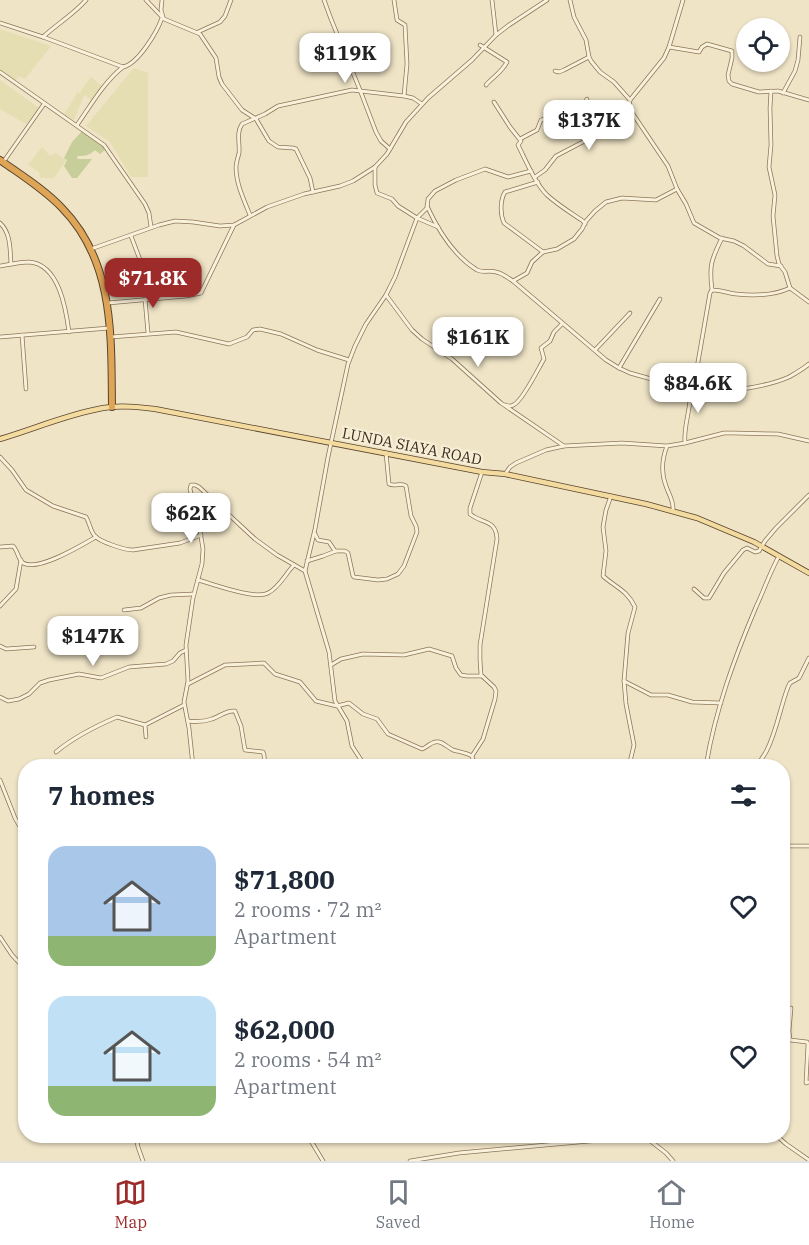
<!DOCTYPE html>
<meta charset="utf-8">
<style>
body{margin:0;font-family:"IBM Plex Serif",serif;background:#f6f6f7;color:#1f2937;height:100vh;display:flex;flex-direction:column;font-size:22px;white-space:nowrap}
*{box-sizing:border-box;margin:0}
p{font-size:20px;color:#747a83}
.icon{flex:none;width:33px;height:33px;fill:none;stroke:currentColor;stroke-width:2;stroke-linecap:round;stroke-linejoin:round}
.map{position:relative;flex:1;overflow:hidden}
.sheet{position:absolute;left:18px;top:759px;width:772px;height:384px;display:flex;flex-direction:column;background:#fff;border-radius:24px;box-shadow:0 2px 4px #0004}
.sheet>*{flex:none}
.fabs{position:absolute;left:736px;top:18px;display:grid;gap:12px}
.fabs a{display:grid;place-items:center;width:54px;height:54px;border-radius:50%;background:#fff;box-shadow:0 2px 4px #0004;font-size:30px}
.price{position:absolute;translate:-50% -51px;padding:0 14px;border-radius:12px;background:#fff;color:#222;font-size:20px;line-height:39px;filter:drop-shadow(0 2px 3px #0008)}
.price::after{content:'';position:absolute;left:50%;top:36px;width:18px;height:14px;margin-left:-9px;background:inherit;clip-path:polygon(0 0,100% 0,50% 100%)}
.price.active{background:#9c2b2a;color:#fff}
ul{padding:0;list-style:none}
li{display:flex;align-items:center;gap:18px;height:150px;padding:0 30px}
li span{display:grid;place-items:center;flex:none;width:168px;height:120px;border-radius:18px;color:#555}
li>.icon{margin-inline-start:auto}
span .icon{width:72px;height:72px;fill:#fffc;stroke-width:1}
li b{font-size:26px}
h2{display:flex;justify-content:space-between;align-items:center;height:72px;padding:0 30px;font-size:26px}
.menu{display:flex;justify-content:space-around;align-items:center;height:84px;border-top:2px solid #e0e1e3;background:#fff;font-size:16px;color:#747a83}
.menu a{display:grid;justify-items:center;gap:3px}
.menu .active{color:#9c2b2a}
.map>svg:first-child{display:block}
.farmland{fill:#e5deb3}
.green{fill:#c7ce9a}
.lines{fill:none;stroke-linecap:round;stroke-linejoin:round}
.street-casing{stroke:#8c765b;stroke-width:4.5}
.primary-casing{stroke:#59442f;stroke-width:6}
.highway-casing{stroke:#59442f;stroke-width:8}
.street{stroke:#faf1da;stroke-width:3}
.primary{stroke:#f3da9e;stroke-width:4.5}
.highway{stroke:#dfa557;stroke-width:6}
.labels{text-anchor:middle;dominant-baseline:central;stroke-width:4.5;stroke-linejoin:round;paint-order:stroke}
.street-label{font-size:15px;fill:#3b2d1f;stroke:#f7eed6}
</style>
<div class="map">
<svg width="809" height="1161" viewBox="0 0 809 1161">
<rect width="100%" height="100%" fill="#efe4c6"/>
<g class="farmland">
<polygon points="0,29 51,46 25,79 18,76 14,83 0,72"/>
<polygon points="134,68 148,73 148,177 131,177 110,142 86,126"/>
<polygon points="91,77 103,87 93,101 84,95 74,120 64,114 78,92 83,95 80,92"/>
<polygon points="0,80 39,108 26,124 0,109"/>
<polygon points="42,147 50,156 55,153 66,160 54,178 40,178 39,172 28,165"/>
</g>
<path class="green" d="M 84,129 L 106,149 L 100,154 L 95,150 C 90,155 86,156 77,156 L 78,159 L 92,159 L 77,178 L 72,178 L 64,166 L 67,160 L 64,158 L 72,142 Z"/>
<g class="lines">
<g class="street-casing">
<g id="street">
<polyline points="146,0 164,19 200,34 216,58 219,77 222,84 242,110 256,119 269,141 278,147 293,148 296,149 310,178 313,192"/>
<polyline points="162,0 161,10 163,17"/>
<polyline points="324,0 331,19 360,90 376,132 381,141 390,149"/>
<polyline points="394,0 397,20 405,25 407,64 404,96"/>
<polyline points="492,0 496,35"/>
<polyline points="570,0 574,17 586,40 589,57 591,61 600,72 614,82 630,100 664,58 669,47 699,52 702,47 707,44 732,51 732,58 728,75 729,81 732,84 759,92 778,91 809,100"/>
<path d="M 0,23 L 43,37 L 123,67 C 138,64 157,32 162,18"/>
<polyline points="198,32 220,22 225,16 231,0"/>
<path d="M 43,37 C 57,24 74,14 86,0"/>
<path d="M 480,45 L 507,62 C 502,72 493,77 486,85"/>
<polyline points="669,47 683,0"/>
<polyline points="555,71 559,72 564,70 589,57"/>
<polyline points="0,72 104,145 145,204 149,213 151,227"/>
<polyline points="771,91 770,108 771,145 769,167 775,195 773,216 777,256 779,264 785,272 790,288 809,302"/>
<polyline points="783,93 795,71 798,60 800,37"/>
<polyline points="630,100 629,107 631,111 668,166 677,189 686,204 694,223 720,238 734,241 744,246 768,264 781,266"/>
<path d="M 494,102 L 510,127 L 521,141 L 518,145 C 526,161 535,183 547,195 C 558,205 571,213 583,221 L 585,224"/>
<path d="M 77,125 C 91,105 104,82 123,67"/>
<path d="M 520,139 L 537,130 L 541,120 C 554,115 581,111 587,99"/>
<polyline points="4,161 44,104"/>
<polyline points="375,167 375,185 377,193 392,199 398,206 417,218 438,227"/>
<polyline points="535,177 545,170 556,156 600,133 629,107"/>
<path d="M 538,182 L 505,192 C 500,200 500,214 504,223 L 543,252"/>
<path d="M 427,206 C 438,230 454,256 477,270 C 484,273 490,270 496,272 C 502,273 508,278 513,281 L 606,360 L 619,368 L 630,373 L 662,382 L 695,386"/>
<path d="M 250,215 C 244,200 236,184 236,167 C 236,162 238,158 239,153 C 240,143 236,133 242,124 L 265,114 L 278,106 L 352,90 L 404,96 L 413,98 L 422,104"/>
<path d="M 0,223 C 11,233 10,250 11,264"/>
<polyline points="131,236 142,265 150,299"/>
<polyline points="91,249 159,225 175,221 193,222 220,226 234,225 267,207 304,194 340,186 353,181 375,167 387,154 406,122 428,98 472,60 496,35 509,25 547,0"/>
<path d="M 0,266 C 9,265 19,262 29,262 C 59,264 66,309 69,332"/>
<polyline points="513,281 527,273 532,262 543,252 557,249 574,239 582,229 586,221 595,211 606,202 622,198 656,200 677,189"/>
<path d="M 790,288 C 773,296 754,296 736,294 C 728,293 721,290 712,290 L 710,293 L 694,385 C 709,399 771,385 789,377 C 796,373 803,369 809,364"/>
<path d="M 712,290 C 709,266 711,260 722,238"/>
<polyline points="386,295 412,330 422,339 452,359 501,403 564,446"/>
<polyline points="145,299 148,333"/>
<polyline points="108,303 186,296 201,293 234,225"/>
<polyline points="22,335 26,389"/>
<polyline points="0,337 109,328"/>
<polyline points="111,337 176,332 229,344 247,337 253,330 260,329 281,334 317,350 349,360"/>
<polyline points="595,350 630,313"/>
<polyline points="619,368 660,299"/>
<path d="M 505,405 C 509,406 511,407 515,404 C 524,398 538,369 544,359 L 541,348 L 550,341 L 554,332 L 562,324"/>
<path d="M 685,443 C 683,424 693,405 690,386"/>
<path d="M 667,446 C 662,459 661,473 666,486 C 669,495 674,501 673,511"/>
<path d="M 0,457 L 12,470 L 26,490 L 53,506 L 86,517 C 90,523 90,531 95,536 C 100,542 125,550 133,550 L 180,543 L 201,535"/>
<path d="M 482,472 L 470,508 L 470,514 C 482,524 496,519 497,539 L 480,645 L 480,660 L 481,675 L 494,687 L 496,691 L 495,699 L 483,739 L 472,756 L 473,760 L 484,766"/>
<polyline points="505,474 510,467 516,463 546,450 564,446 622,443 667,446 685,443 724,433 734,433 778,434 809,441"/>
<path d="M 611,496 L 606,510 L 603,527 L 606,551 L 603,576 C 615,587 627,590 635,607 L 628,633 L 624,681 L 651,695 L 668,695 L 692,702 L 721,703"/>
<path d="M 315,534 L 318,540 L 329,542 L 335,551 L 345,551 L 348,553 L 353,576 L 354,577 L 378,580 L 387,579 L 398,574 L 404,566 L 417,532 L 416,526 L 411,516 L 406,486 C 401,482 395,487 389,484 L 386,453"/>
<path d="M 0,547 L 13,546 C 18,551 18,559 23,563 C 38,572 82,545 96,537"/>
<polyline points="307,561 323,556 336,551"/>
<path d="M 198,580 C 213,584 255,600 268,593 C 279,588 286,573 294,565"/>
<polyline points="694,589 704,598 709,598 724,573 743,550 747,548 755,552 759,551 765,541 776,528 809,495"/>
<polyline points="0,606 16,589 21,560"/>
<polyline points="124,610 141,608 159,598 171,595 194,594"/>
<polyline points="0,646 6,649 34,647"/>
<polyline points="331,665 341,659 363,654 404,655 429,649 452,656 456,668 461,675 467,676 482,676"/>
<polyline points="624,681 626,704 634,745 629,766"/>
<path d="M 188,684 L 225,665 L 264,663 L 275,674 L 300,682 L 316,701 L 337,706 L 349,703 L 363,714 L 377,719 L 388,734 L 422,749 C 426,748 430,743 435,742 C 441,740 447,747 453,750 C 459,752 465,752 472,756"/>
<polyline points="0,697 8,701 19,699 29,694 40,683 49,680 79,674 101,678 129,667 166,664 173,661 180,653 186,650"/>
<path d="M 188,721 C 196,722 204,722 212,719 C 221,716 226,710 235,711 L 241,726 L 245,750 L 263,752 L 264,755 L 265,766"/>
<polyline points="146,737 145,725 184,705"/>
<path d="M 56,752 C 74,737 96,726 117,717 L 145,725"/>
<polyline points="193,766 189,728 184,702 188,681 186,645 193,598 202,564 203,549 199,525 190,489 191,485 195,485 199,487 255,539 277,555 305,571"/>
<polyline points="365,766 352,746 347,721 335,701 329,652 305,571 315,529 328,457 348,364 355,346 366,324 386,295 395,277 417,218 427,208 428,199 435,191 456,180 485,169 508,177 531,171"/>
<path d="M 706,766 C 715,711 734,659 756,607 C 764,590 770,572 779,556"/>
<path d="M 757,766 C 760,761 764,756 767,750 C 777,730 780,708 788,687 L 790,683 L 799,678 L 809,658"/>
<polyline points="0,780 15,818 23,832 26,846"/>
<polyline points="783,846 809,846"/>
<polyline points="0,937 12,955 26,970"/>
<polyline points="791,1008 789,1031 790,1040 807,1042 808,1044 806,1083 809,1082"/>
<polyline points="136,1136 138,1147 143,1161"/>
<polyline points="308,1136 323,1161"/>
<polyline points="644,1136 666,1153 673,1161"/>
<polyline points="777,1136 786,1144 809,1160"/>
<polyline points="410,1161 459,1153 644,1136"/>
</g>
</g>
<g class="primary-casing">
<path id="primary" d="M 0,439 C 34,429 68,414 103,408 C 120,405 138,407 155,409 L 482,472 L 505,474 L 646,504 L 697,518 L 754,542 L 809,573"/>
</g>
<g class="highway-casing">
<path id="highway" d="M 0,160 C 21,175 44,189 62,208 C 115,262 111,337 112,407"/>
</g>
<use href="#street" class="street"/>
<use href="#primary" class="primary"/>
<use href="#highway" class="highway"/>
</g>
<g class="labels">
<g class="street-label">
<text transform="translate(412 446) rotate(11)">LUNDA SIAYA ROAD</text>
</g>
</g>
</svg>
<div class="fabs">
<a><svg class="icon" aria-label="locate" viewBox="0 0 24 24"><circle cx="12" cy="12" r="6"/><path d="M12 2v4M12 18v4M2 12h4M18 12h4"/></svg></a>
</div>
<b class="price" style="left:345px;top:84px">$119K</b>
<b class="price" style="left:589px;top:151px">$137K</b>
<b class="price active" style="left:153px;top:309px">$71.8K</b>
<b class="price" style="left:478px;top:368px">$161K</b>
<b class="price" style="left:698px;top:414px">$84.6K</b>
<b class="price" style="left:191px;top:544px">$62K</b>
<b class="price" style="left:93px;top:667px">$147K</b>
<section class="sheet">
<h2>7 homes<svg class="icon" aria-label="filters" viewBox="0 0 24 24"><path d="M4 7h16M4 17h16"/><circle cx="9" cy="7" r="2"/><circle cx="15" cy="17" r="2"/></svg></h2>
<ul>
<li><span style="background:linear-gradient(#a9c7e8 75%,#8fb573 0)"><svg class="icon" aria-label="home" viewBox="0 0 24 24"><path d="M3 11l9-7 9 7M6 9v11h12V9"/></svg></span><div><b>$71,800</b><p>2 rooms · 72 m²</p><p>Apartment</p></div><svg class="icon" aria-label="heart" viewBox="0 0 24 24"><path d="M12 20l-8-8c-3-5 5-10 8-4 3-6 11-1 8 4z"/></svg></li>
<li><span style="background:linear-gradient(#bfe0f5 75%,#8fb573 0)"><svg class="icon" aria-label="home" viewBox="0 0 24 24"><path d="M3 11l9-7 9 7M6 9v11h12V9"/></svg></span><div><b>$62,000</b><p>2 rooms · 54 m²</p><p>Apartment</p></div><svg class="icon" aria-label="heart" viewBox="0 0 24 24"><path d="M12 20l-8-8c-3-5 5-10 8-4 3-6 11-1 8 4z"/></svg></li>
</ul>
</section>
</div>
<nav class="menu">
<a class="active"><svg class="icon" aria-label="map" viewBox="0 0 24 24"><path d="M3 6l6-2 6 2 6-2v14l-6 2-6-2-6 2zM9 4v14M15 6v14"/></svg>Map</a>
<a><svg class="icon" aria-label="saved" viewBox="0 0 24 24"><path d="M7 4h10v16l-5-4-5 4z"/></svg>Saved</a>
<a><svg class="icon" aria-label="home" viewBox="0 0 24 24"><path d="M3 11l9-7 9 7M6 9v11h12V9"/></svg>Home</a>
</nav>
